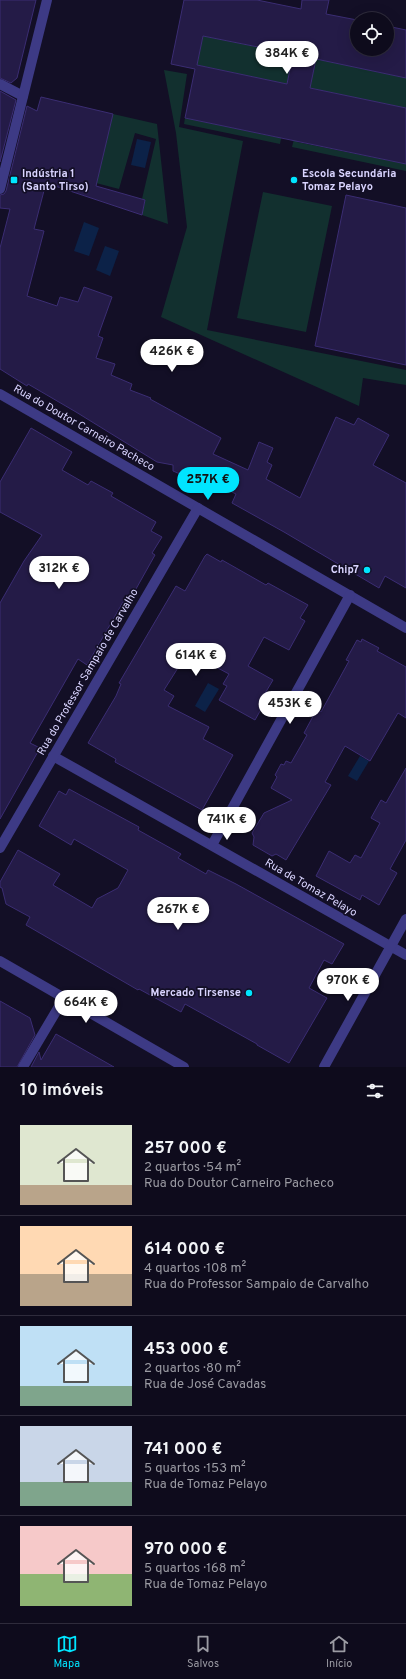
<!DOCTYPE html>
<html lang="pt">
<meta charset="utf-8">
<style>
body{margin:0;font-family:Overpass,sans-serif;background:#171425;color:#f1f3f6;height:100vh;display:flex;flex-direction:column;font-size:15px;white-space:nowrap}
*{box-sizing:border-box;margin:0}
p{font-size:13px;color:#9b9ba3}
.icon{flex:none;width:22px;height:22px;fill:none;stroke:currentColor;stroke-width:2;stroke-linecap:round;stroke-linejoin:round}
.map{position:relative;height:1067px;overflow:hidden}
.side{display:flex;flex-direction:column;background:#0e0b1c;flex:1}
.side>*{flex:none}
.tools{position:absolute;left:350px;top:12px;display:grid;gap:8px}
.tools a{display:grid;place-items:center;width:44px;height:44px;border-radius:50%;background:#0e0b1c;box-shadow:0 4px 16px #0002,0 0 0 1px #2e2b3b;font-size:20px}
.price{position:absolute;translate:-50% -34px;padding:0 9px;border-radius:14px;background:#fff;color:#222;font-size:13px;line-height:26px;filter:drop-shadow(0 1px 2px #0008)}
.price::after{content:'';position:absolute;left:50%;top:24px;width:12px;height:9px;margin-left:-6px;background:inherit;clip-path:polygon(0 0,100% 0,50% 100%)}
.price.current{background:#00e5ff;color:#111}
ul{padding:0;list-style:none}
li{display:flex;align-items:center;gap:12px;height:100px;padding:0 20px}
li+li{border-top:1px solid #2e2b3b}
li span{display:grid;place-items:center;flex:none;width:112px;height:80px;border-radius:0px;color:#555}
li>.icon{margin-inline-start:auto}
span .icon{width:48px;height:48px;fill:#fffc;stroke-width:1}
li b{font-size:17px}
h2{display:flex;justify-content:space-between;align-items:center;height:48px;padding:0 20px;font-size:17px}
.menu{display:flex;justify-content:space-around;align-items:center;height:56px;border-top:1px solid #2e2b3b;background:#0e0b1c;font-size:11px;color:#9b9ba3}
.menu a{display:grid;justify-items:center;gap:2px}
.menu .current{color:#00e5ff}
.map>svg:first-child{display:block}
.green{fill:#12302f}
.water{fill:#0c2248}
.building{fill:#241b47;stroke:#3b2d73;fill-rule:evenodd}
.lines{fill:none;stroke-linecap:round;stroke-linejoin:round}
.minor{stroke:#3d3a85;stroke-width:10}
.poi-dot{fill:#00e5ff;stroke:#130f26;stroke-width:1.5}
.labels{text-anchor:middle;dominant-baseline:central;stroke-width:3.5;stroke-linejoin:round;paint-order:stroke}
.poi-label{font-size:11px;font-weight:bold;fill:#d9d4ff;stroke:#130f26;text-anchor:start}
.street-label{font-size:11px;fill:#d9d4ff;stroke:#130f26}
</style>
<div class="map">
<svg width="406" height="1067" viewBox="0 0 406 1067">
<rect width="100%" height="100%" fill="#130f26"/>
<g class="green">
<polygon points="203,36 293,54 287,84 197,65"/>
<polygon points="316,59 406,78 406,108 310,88"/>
<polygon points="164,70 187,74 179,127 243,141 207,330 406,370 406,385 363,378 359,406 161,317 187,227 176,133"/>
<polygon points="113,114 157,124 168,224 142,215 145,200 142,199 156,139 135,133 119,189 96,183"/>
<polygon points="185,118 276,137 283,128 280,144 184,124"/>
<polygon points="296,131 298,131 297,142 406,164 406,171 292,147"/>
<polygon points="263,192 332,206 306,332 237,318"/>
</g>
<g class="water">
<polygon points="137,139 151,142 145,168 131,165"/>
<polygon points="84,222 99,228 89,256 74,251"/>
<polygon points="105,246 119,251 110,276 96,270"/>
<polygon points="208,683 219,689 205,712 195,706"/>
<polygon points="360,756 369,761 357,781 348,776"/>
</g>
<g class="building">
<polygon points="0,0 36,0 17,78 11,83 0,78"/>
<path d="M 184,0 L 257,0 L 301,9 L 302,0 L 329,0 L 326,14 L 357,20 L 357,49 L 387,49 L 387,26 L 406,30 L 406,78 L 316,59 L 310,88 L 406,108 L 406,164 L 185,118 L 195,69 L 171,64 ZM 203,36 L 293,54 L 287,84 L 197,65 Z"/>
<polygon points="0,91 16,100 0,162"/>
<polygon points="41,97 113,114 96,186 145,200 142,215 46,183 34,229 44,231 27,296 57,306 60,297 78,302 84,287 112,297 98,336 103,338 96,358 115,364 111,375 132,384 130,390 151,398 150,399 221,438 213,454 248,470 259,442 273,448 267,462 272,465 266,479 300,498 336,417 354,425 358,418 389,435 373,465 406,483 406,588 385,576 379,588 284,532 232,503 236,494 202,477 199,482 173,471 173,465 157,462 76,412 28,384 27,386 0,369 0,248 10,209 0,208 0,195 4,194 6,191 27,106 37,111"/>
<polygon points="346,195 406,208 406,365 315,346"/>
<polygon points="31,428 72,452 62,470 88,485 91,481 113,493 111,496 156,522 151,531 162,537 152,553 155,555 127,605 123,602 87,665 78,659 30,743 40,748 0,819 0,603 24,561 42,535 0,512 0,482"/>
<polygon points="207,554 221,562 222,560 266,585 268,583 308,605 300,618 305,621 289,650 264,637 248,666 273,680 264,695 268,697 255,720 219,700 227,686 223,684 229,674 188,652 164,690 174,696 168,706 209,727 203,739 233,755 202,810 115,762 116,759 88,743 116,696 121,684 119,683 176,586 185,591 205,556"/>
<polygon points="362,639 379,648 377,651 406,667 406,718 398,713 370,761 345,746 325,782 331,785 286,860 276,854 272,856 253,845 254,837 252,833 264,813 292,800 271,788 277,777 275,775 281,764 284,765 286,761 291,763 307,735 304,733 317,709 321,712 349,661 346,660 357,640 361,642"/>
<polygon points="406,768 406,840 390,869 397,873 379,905 362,895 360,900 316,876 329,851 350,863 355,855 361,858 380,823 371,818 381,800 386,803"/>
<polygon points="69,789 139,827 138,830 181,854 178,858 206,874 208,870 236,884 344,944 332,964 324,960 309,988 327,998 289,1063 257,1045 257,1044 185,1004 181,1012 139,989 138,990 26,925 30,917 6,904 2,888 0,887 0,882 18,850 60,874 53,885 92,908 97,899 118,888 128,870 74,839 71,845 39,826 59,791 66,795"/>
<polygon points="0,1001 30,1018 35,1035 17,1067 0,1067"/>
<polygon points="56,1034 114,1067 31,1067 39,1052 41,1060"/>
</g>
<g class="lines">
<g class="minor">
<polyline points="0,84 23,96"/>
<polyline points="0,189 47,0"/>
<polyline points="0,394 406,628"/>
<polyline points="53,756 406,955"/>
<polyline points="212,845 350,595"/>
<polyline points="0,848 198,508"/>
<polyline points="0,961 184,1067"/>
<polyline points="23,1067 64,998"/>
<polyline points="324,1067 406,919"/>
</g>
</g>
<g class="poi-dot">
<rect x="10" y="176" width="8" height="8" rx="2"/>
<circle cx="294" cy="180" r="4"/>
<circle cx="367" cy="570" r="4"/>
<circle cx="249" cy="993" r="4"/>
</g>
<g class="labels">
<g class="poi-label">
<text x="22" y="174">Indústria 1<tspan x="22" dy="13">(Santo Tirso)</tspan></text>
<text x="302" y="174">Escola Secundária<tspan x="302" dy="13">Tomaz Pelayo</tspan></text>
<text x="359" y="570" text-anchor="end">Chip7</text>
<text x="241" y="993" text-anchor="end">Mercado Tirsense</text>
</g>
<g class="street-label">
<text transform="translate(84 428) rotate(30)">Rua do Doutor Carneiro Pacheco</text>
<text transform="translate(88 672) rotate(-60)">Rua do Professor Sampaio de Carvalho</text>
<text transform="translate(311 888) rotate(30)">Rua de Tomaz Pelayo</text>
</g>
</g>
</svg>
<div class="tools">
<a><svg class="icon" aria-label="locate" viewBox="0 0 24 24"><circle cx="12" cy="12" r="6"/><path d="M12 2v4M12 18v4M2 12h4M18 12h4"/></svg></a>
</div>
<b class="price" style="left:287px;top:75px">384K €</b>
<b class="price" style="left:172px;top:373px">426K €</b>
<b class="price current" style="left:208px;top:501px">257K €</b>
<b class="price" style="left:59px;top:590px">312K €</b>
<b class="price" style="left:196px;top:677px">614K €</b>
<b class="price" style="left:290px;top:725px">453K €</b>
<b class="price" style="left:227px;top:841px">741K €</b>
<b class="price" style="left:178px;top:931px">267K €</b>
<b class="price" style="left:348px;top:1002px">970K €</b>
<b class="price" style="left:86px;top:1024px">664K €</b>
</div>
<section class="side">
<h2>10 imóveis<svg class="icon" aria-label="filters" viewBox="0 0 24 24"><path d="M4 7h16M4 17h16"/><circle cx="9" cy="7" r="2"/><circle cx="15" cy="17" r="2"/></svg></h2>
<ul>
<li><span style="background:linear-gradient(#dfe7d0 75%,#b9a48a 0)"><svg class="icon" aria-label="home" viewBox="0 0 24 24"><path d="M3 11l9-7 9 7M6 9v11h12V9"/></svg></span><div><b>257 000 €</b><p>2 quartos · 54 m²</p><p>Rua do Doutor Carneiro Pacheco</p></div></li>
<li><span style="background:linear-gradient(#ffd9b3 60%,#b9a48a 0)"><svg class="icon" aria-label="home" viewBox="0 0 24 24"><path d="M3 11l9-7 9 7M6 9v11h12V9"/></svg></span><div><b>614 000 €</b><p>4 quartos · 108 m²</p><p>Rua do Professor Sampaio de Carvalho</p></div></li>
<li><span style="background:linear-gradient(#bfe0f5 75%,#7fa58c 0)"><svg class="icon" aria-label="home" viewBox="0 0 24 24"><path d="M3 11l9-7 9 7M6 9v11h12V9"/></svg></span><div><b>453 000 €</b><p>2 quartos · 80 m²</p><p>Rua de José Cavadas</p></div></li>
<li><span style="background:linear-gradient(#c9d6e8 70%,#7fa58c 0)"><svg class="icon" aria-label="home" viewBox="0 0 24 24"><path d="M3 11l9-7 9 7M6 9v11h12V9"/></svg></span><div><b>741 000 €</b><p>5 quartos · 153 m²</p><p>Rua de Tomaz Pelayo</p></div></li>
<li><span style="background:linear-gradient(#f6c9c9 60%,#8fb573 0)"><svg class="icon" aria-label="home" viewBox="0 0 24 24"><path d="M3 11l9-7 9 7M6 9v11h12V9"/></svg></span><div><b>970 000 €</b><p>5 quartos · 168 m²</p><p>Rua de Tomaz Pelayo</p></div></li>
</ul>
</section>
<nav class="menu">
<a class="current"><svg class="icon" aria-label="map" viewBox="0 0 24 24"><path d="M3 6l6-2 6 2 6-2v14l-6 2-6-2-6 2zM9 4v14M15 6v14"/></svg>Mapa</a>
<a><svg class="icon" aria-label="saved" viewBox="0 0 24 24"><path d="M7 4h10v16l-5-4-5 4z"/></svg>Salvos</a>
<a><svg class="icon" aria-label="home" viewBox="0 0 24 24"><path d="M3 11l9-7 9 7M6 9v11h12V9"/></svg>Início</a>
</nav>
